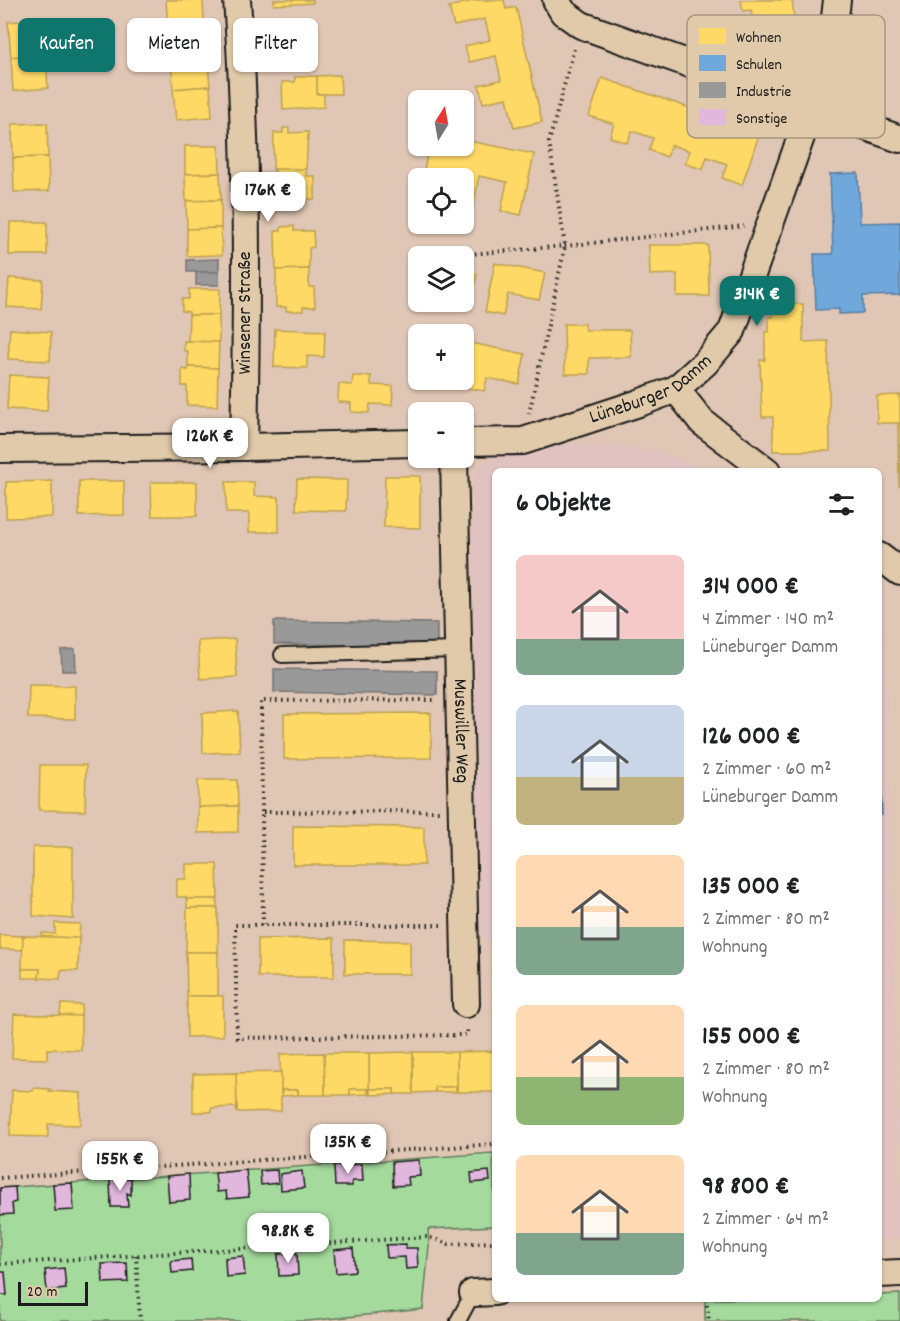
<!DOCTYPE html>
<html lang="de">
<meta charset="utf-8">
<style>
body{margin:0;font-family:Dekko,sans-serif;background:#f6f6f6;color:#202124;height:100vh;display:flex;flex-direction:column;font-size:22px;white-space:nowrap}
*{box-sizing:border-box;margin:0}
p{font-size:20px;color:#757577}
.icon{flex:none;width:33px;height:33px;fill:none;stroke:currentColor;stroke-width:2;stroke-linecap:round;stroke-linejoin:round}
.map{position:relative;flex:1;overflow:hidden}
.side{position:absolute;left:492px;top:468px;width:390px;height:834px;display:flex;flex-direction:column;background:#fff;border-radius:9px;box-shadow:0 2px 4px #0004}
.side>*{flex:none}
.banner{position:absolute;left:18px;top:18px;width:384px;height:54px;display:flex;gap:12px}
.needle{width:39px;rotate:11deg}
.buttons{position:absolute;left:408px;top:90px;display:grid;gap:12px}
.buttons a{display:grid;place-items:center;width:66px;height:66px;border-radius:9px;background:#fff;box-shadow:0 2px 4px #0004;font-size:30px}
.scale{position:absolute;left:18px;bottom:15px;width:70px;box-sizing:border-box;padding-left:6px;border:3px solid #1c1c1c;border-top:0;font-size:16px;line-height:21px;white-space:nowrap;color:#1c1c1c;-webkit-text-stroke:4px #e0caaa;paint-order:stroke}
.price{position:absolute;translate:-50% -51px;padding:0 14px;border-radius:12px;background:#fff;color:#222;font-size:20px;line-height:39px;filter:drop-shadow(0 2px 3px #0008)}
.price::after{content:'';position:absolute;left:50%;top:36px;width:18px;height:14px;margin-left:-9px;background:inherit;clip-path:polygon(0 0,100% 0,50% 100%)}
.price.active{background:#0f766e;color:#fff}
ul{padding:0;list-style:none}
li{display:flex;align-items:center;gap:18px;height:150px;padding:0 24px}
li span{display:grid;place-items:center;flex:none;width:168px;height:120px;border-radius:9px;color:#555}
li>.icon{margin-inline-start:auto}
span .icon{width:72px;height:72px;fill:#fffc;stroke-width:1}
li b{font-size:26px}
h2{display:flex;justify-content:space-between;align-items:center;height:72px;padding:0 24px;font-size:26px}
.tag{padding:0 21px;border-radius:9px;background:#fff;box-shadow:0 2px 4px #0004;font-size:21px;line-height:54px}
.tag.active{background:#0f766e;color:#fff}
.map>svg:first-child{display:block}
.built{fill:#e0c2c1}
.green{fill:#a5da9d;stroke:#607b5c;stroke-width:1.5}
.homes{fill:#ffd966;stroke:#bba050;stroke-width:1.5}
.schools{fill:#6fa8dc;stroke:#567ea2;stroke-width:1.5}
.industry{fill:#999;stroke:#747474;stroke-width:1.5}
.building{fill:#e1b7de;stroke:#1c1c1c;stroke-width:1.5}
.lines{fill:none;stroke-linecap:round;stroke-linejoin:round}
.lane-casing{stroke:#1c1c1c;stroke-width:18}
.street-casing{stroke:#1c1c1c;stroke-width:30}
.path{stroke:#1c1c1c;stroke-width:4;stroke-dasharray:1.5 4.5;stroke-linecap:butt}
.lane{stroke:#e0caaa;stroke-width:14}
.street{stroke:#e0caaa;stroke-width:26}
.labels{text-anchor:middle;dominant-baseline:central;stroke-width:6;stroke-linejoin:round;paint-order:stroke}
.street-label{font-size:20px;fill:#1c1c1c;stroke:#e0caaa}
.key{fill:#e0caaa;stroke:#a5967f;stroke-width:1.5}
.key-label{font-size:16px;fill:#1c1c1c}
</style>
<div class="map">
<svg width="900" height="1321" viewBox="0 0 900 1321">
<rect width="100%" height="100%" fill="#e0c6b4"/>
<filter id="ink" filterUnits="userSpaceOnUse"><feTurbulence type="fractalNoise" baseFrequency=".0167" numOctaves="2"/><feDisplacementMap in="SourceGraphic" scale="12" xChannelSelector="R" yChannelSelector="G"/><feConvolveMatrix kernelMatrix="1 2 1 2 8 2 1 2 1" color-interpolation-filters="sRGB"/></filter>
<g filter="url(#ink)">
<g class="built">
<polygon points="617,445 655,451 710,471 495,471 495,946 477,932 473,484 476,471 483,462 498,456 549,446"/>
<polygon points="879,583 884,587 900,1238 879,1240"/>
</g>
<g class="green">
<polygon points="493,1153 495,1226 428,1229 429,1246 423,1309 308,1321 0,1321 0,1188"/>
<polygon points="900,1294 900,1321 705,1321 705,1299 879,1299 879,1295"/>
</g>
<g class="homes">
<polygon points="166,0 203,0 204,22 168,25"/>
<polygon points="274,0 313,0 313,3 274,5"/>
<polygon points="476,0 504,0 506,9 516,7 542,122 514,128 507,98 483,103 479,85 501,80 496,56 469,62 465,46 490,40 485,19 454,26 449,7"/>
<polygon points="741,0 792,0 797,44 746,50 744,29 754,28 751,10 743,11"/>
<polygon points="43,19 46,54 11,57 8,22"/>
<polygon points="311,20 313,55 277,56 275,22"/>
<polygon points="204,22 207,54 171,57 168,25"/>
<polygon points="46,54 48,88 13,91 11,57"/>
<polygon points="207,54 210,86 173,89 171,57"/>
<polygon points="340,75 341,94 317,94 317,76"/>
<polygon points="317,76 317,94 324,94 324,107 283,110 282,82 295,82 295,77"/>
<polygon points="602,78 760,132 742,185 722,178 727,164 707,157 703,169 685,164 690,151 671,145 667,157 649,150 653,138 632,131 627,143 610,137 614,124 589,116"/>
<polygon points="210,86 212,117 176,120 173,89"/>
<polygon points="47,123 48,157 13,158 12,124"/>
<polygon points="283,128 289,128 289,133 308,132 306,169 273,170 274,133 283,133"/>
<polygon points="464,140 534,154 521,215 501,211 507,182 479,176 472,213 464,212 464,178 424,170 429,146 464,146"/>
<polygon points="185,146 219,146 220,173 185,174"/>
<polygon points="48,157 49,191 14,192 13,158"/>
<polygon points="275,169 306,169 306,176 315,176 315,199 307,199 307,202 275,203"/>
<polygon points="220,173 221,200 186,201 185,174"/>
<polygon points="221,200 221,228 187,229 186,201"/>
<polygon points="10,222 47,222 47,255 9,255"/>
<polygon points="294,226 294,231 313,231 314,247 309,248 309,269 276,270 275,231 281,231 281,227"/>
<polygon points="221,228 222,255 187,256 187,229"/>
<polygon points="649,245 708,245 709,296 677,296 677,274 650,275"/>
<polygon points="495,263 545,273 539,300 508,294 503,316 485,312"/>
<polygon points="309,269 309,287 314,287 315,307 303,307 303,311 286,311 286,307 276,307 276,270"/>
<polygon points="464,271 477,274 469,308 451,304 451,302 464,302"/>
<polygon points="9,278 43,280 41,309 7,307"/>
<polygon points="189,289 220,289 219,315 189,315 189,312 182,311 182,299 189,299"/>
<polygon points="773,304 803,304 803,342 828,341 830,451 773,451 773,417 762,417 760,360 765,360 765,332 769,332 769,317 773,317"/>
<polygon points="189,315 219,315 219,342 188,341"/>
<polygon points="564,324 585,324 585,330 630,330 631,357 589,358 589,374 565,374"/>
<polygon points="10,329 51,332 50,361 8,359"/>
<polygon points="275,329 325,331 324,357 307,356 307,368 274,367"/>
<polygon points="184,341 219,342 218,368 188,367 188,351 184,351"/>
<polygon points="466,342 525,354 519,384 487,378 484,391 457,386 458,380 464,380 464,355"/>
<polygon points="188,367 218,368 217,406 187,405 187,386 182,386 182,369 188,370"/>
<polygon points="9,375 49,377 47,411 7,409"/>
<polygon points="353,376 371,376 371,385 393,386 392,405 370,404 369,413 351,412 351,403 338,402 339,384 352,385"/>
<polygon points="900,395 900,423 877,423 877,396"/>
<polygon points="898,424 900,424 899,486"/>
<polygon points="385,476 420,476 420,528 384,527"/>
<polygon points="297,479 347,480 346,511 296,510"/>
<polygon points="52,481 52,517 6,518 6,482"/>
<polygon points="79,481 124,481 124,515 79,516"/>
<polygon points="151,482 197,482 197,516 152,516"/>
<polygon points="226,482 254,482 254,496 279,497 279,532 249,532 249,513 226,513"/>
<polygon points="235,639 237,677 200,679 198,641"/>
<polygon points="29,685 75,686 75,719 28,718"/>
<polygon points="238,711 240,752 203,753 202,713"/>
<polygon points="431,713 431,758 284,759 284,714"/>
<polygon points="40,765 86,765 85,811 39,810"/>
<polygon points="198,780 237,780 238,806 198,807"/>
<polygon points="238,806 238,832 198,833 198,807"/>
<polygon points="293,826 424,827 424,865 293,865"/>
<polygon points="33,847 73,847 73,919 33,916"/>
<polygon points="186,864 217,864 218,899 186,899 186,897 177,897 177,879 186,879"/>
<rect x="187" y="899" width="30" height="9"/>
<polygon points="187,908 218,908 218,952 186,952"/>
<polygon points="55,923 80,924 79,938 42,937 42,933 55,934"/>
<polygon points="0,935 23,936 23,950 0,949"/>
<polygon points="23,936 79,938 78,971 61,970 60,979 39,978 40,969 22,969"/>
<polygon points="334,938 334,977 258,977 258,939"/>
<polygon points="345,940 410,941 410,974 345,974"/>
<polygon points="186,952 218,952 218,996 187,996"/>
<polygon points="22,969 40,969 39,978 22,978"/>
<polygon points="187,996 223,996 223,1036 187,1037"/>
<polygon points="61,1004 82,1005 81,1016 60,1015"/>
<polygon points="14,1014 81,1016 81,1050 47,1049 47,1059 12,1058"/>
<polygon points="495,1051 495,1092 457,1092 457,1052"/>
<polygon points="413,1052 457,1052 457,1092 456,1087 435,1087 435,1092 413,1093"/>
<polygon points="413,1052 413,1094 394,1094 394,1089 370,1089 369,1095 369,1053"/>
<polygon points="324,1053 369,1053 369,1095 368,1089 350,1089 350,1095 325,1095"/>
<polygon points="324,1053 325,1095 298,1095 298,1090 282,1090 281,1095 280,1054"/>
<polygon points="281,1072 281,1111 237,1112 236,1073"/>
<polygon points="236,1073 237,1112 236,1107 211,1108 211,1112 193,1112 193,1074"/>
<rect x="435" y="1087" width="21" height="5"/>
<polygon points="33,1088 50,1089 49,1091 81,1093 80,1125 48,1124 48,1137 10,1136 12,1090 33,1091"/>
<polygon points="350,1089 368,1089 368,1094 350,1095"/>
<polygon points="370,1089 394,1089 394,1094 370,1095"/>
<polygon points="282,1090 298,1090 298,1095 282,1096"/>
</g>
<g class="schools">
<polygon points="858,173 860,223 900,222 900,295 863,296 863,313 839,314 839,309 816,310 814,254 833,254 830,174"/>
<polygon points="879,730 882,815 879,815"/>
</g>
<g class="industry">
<polygon points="219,259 219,272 187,272 187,260"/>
<rect x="196" y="272" width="23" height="13"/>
<polygon points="274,621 437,623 437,646 274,644"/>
<polygon points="75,649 76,671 62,671 61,650"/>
<polygon points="274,669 437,671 437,695 274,692"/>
</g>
<g class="building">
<polygon points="419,1160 420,1176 408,1177 409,1185 393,1186 392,1162"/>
<polygon points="362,1164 363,1181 352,1181 352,1186 335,1186 334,1166"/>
<polygon points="246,1170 249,1197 227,1199 226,1191 217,1192 215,1173"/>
<polygon points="277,1170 278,1183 261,1185 260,1171"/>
<polygon points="302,1171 304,1188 281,1190 280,1174"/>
<polygon points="489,1171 490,1181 472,1183 471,1173"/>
<polygon points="189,1174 190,1200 169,1202 167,1176"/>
<polygon points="131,1178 131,1195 127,1193 128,1207 111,1207 110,1179"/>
<polygon points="72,1183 74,1210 55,1211 53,1184"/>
<polygon points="15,1187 16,1202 12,1203 13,1214 0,1215 0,1188"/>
<polygon points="406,1244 406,1248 417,1248 418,1268 406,1269 405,1257 387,1258 386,1245"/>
<polygon points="353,1248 355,1271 336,1273 334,1250"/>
<polygon points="297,1253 298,1275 279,1276 278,1254"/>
<polygon points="243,1256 245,1275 226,1277 225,1258"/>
<polygon points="191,1259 192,1271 172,1273 171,1261"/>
<polygon points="127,1263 128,1282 103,1283 102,1264"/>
<polygon points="64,1268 66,1289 47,1291 45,1270"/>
<polygon points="0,1272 5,1272 7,1295 0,1295"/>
</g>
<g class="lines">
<g class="lane-casing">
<g id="lane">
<polyline points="282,655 457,650"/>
<polyline points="458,1321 473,1293"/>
</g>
</g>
<g class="street-casing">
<g id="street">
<path d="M 237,0 C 248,149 247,298 244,447"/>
<polyline points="556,0 563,12 581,25 900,139"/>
<polyline points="676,389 702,422 767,471"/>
<path id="s1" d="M 464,442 L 523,441 L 639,403 L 676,389 L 705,363 L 732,331 L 812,106 L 833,35 L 837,0"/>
<polyline points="0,449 244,447 418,443"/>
<path id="s2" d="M 454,458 L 466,1004"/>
<polyline points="879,556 900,572"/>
<polyline points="879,1274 900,1273"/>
<polyline points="473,1293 495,1292"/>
</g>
</g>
<g class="path">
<polyline points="445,256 565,246 744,226"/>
<polyline points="529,414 565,246 549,142 574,49"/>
<polyline points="262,812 261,701 437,700"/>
<polyline points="263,925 262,812 439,811"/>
<polyline points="441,925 235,925 237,1038 467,1035 467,1027"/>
<polyline points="0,1178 495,1144"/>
<polyline points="136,1255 140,1321"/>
<polyline points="0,1264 428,1237 449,1244 495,1242"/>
<polyline points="706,1299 709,1321"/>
</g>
<use href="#lane" class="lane"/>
<use href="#street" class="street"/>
</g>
</g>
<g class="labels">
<g class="street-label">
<text transform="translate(246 313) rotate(-90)">Winsener Straße</text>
<text stroke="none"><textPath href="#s1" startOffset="198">Lüneburger Damm</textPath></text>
<text stroke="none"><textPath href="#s2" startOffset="273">Muswiller Weg</textPath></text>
</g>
</g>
<rect x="687" y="15" width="198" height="123" rx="9" class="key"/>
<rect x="699" y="28" width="27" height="16" fill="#ffd966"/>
<rect x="699" y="55" width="27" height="16" fill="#6fa8dc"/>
<rect x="699" y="82" width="27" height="16" fill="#999"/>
<rect x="699" y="109" width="27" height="16" fill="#e1b7de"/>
<g class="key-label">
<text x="736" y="42">Wohnen</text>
<text x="736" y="69">Schulen</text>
<text x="736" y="96">Industrie</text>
<text x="736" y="123">Sonstige</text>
</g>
</svg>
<div class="buttons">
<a><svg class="needle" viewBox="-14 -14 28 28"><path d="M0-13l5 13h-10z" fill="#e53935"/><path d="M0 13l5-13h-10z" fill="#757577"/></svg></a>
<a><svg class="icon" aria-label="locate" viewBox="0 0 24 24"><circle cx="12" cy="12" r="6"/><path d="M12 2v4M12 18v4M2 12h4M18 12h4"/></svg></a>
<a><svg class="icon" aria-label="layers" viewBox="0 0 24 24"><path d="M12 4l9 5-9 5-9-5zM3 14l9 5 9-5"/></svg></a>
<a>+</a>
<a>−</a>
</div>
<div class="scale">20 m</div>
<b class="price" style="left:268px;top:223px">176K €</b>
<b class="price active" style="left:757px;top:327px">314K €</b>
<b class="price" style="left:210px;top:469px">126K €</b>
<b class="price" style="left:348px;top:1175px">135K €</b>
<b class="price" style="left:120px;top:1192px">155K €</b>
<b class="price" style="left:288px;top:1264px">98.8K €</b>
<div class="banner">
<a class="tag active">Kaufen</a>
<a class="tag">Mieten</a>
<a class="tag">Filter</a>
</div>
<section class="side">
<h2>6 Objekte<svg class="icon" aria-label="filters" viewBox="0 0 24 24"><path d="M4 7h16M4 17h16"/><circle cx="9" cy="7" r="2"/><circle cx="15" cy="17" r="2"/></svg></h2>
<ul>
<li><span style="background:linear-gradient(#f6c9c9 70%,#7fa58c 0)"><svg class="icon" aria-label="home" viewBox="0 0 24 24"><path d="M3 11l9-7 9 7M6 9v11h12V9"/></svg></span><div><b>314 000 €</b><p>4 Zimmer · 140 m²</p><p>Lüneburger Damm</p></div></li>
<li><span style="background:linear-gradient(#c9d6e8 60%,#c2b280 0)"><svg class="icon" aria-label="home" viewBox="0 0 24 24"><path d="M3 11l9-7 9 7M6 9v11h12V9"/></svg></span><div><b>126 000 €</b><p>2 Zimmer · 60 m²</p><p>Lüneburger Damm</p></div></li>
<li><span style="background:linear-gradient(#ffd9b3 60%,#7fa58c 0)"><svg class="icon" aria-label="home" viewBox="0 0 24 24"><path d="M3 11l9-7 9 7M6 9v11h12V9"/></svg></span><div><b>135 000 €</b><p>2 Zimmer · 80 m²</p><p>Wohnung</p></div></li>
<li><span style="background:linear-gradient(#ffd9b3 60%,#8fb573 0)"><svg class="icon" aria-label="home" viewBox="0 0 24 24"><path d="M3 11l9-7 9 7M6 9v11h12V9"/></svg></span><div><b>155 000 €</b><p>2 Zimmer · 80 m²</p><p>Wohnung</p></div></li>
<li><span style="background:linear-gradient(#ffd9b3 65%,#7fa58c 0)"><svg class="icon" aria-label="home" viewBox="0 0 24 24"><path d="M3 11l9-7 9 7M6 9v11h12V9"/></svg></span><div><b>98 800 €</b><p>2 Zimmer · 64 m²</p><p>Wohnung</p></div></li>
</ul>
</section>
</div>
